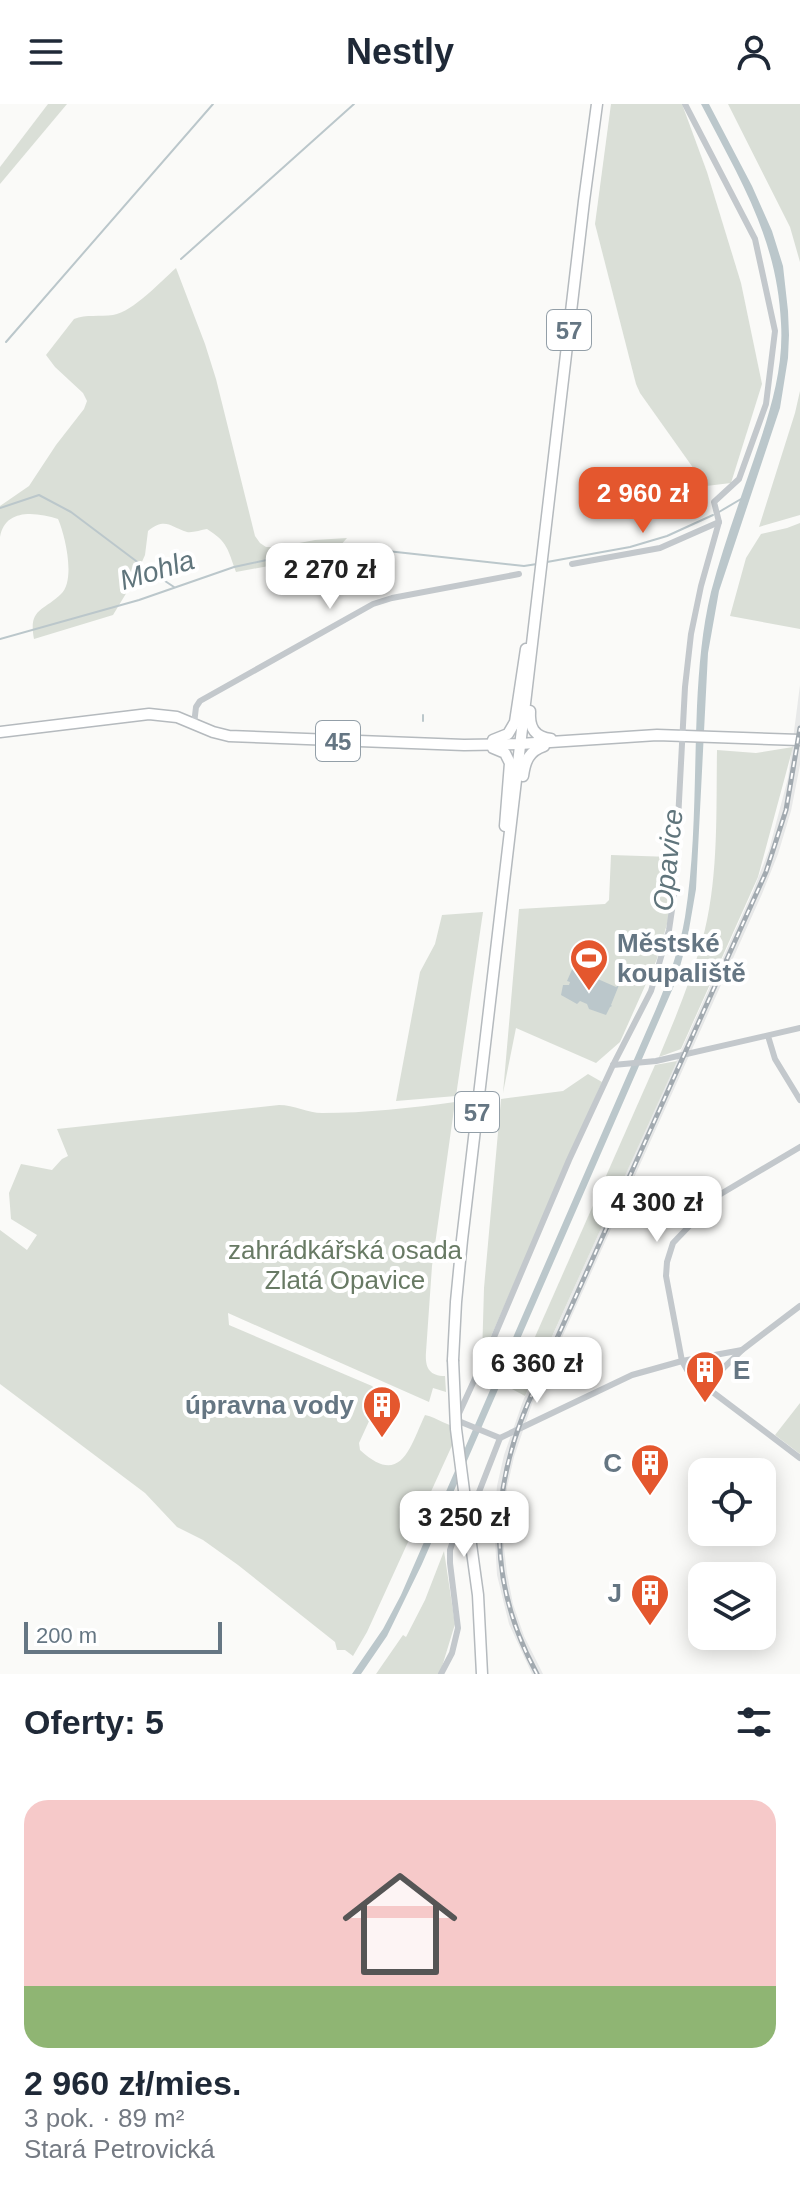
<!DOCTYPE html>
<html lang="pl">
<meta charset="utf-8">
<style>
body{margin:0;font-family:Arial,sans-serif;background:#f6f6f7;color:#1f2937;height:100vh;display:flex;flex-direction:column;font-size:30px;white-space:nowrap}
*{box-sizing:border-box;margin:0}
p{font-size:26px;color:#747a83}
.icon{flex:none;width:44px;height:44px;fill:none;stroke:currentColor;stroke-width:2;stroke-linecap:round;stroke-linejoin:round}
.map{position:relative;height:1570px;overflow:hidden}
.panel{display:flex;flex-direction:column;background:#fff;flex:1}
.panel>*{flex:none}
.controls{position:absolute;left:688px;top:1354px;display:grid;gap:16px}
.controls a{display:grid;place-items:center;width:88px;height:88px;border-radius:16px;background:#fff;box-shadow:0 4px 20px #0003;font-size:40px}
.scale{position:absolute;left:24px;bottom:20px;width:198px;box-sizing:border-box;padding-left:8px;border:4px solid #657683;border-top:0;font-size:22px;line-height:28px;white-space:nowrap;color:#657683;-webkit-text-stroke:6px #fff;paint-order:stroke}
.price{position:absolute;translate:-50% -68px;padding:0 18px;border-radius:16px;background:#fff;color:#222;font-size:26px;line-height:52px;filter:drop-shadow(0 2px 4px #0008)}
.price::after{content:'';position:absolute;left:50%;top:48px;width:24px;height:18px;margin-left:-12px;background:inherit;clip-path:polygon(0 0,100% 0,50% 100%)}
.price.active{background:#e4572e;color:#fff}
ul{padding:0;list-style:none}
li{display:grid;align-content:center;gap:16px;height:424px;padding:0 24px}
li+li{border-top:2px solid #e0e1e3}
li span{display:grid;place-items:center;height:248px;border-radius:24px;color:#555}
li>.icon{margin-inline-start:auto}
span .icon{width:144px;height:144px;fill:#fffc;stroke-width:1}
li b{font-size:34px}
h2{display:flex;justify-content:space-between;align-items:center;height:96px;padding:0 24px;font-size:34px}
header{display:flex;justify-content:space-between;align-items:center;height:104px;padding:0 24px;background:#fff;font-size:36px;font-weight:600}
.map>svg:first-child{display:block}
.built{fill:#e8e9e9}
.green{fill:#dadfd7}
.water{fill:#bbc7cb}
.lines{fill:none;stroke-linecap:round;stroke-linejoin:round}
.stream{stroke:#bbc7cb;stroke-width:2}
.primary-casing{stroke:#b5babe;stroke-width:13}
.street{stroke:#c3c8cc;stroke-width:6}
.primary{stroke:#fff;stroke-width:10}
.rail-casing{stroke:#a2aab0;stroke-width:5}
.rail{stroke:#fff;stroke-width:2;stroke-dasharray:6;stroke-linecap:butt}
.primary-bridge-casing{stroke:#b5babe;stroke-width:13;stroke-linecap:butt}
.primary-bridge{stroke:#fff;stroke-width:10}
.labels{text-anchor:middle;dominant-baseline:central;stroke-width:8;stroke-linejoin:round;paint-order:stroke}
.shield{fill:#fff;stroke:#939fa8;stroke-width:2}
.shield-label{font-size:24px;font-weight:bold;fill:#657683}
.poi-label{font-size:26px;font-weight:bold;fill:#657683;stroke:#fff;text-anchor:end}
.park-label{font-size:26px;fill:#687a64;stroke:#fff}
.water-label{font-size:28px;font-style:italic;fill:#60757c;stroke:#fff}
</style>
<header><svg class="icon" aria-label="menu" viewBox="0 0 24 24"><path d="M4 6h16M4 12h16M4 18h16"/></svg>Nestly<svg class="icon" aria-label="person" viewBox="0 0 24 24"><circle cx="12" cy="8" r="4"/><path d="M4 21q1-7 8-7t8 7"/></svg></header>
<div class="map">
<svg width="800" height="1570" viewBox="0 0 800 1570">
<rect width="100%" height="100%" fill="#fafaf8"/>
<polygon class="built" points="800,581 800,661 791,707 778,750 762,790 532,1300 514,1353 507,1384 503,1436 507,1469 513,1500 524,1532 543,1570 532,1570 509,1520 497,1471 494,1417 497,1382 504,1351 523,1297 753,787 769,746 788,674"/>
<g class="green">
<polygon points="48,0 67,0 0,80 0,63"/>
<polygon points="611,0 682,0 707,68 741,179 762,280 731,379 706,382 640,289 636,280 595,120"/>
<polygon points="728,0 800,0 800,158 790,123"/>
<path d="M 176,164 L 205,240 L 216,275 L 255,432 L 260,439 L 266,443 L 278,443 L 315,436 L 347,434 L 333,450 L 236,468 C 228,446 228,438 207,425 C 201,426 192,429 187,428 C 170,423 166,413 148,427 L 145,451 L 133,478 L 113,511 L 34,535 C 28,504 44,507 61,490 C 76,476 65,431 58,415 C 36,408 5,404 0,433 L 0,402 L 29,382 L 56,341 L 84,305 L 87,297 L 83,289 L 55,263 L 46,251 L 74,215 C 86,210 100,213 113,211 C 134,207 160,178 176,164 Z"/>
<polygon points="800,287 800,411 759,423 795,309"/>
<polygon points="800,419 800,525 730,512 746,454 761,430 787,424"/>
<path d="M 793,643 L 758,773 L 681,945 L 659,953 C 675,915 691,876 702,837 C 719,777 716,707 717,646 L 756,649 Z"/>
<polygon points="611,751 672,753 671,806 657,855 620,938 596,959 516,924 503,989 519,805 605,800 609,796"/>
<polygon points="483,808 456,992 396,997 420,868 435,840 442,811"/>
<polygon points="677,957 525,1292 512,1285 655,961"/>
<polygon points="588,970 602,978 482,1253 484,1184 501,995 563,987"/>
<path d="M 455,998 L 432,1162 L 426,1248 C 425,1262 428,1272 445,1272 L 446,1288 L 433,1284 L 429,1298 L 228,1209 L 229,1221 L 372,1282 L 381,1291 L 359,1339 L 360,1346 C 401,1384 410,1343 425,1311 C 438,1314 447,1322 460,1324 L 367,1528 L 353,1552 L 345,1546 L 337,1546 L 335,1538 L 238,1461 L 203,1436 L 177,1423 L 145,1389 L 0,1280 L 0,1126 L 27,1146 L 37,1131 L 11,1115 L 9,1089 L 21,1060 L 52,1066 L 62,1055 L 68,1052 L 57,1025 L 279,1001 C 294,1001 308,1009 322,1009 C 366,1009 412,1004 455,998 Z"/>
<polygon points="800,1299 800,1350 775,1331"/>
<polygon points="444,1447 455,1520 441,1566 438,1570 376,1570 403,1531 406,1533 425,1496"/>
</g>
<g class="water">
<path d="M 701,0 L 709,0 L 752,82 L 772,127 L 783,162 L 788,207 L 789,231 L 788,254 L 780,304 L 719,487 L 708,549 L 696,785 L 687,837 L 676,877 L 422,1460 L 387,1532 L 361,1570 L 352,1570 L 383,1525 L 401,1491 L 656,905 C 668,876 680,844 685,813 C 696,744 694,672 697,602 C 699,563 702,525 711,488 C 723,443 739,399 754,355 C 769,311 784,266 781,219 C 777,133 739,74 701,0 Z"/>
<polygon points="574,861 575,865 616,883 619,881 611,901 612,902 610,903 606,911 589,905 587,900 580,897 577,900 561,891 563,881 569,881 570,878 567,877"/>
</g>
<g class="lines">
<g class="stream">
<polyline points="181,155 354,0"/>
<polyline points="6,238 213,0"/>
<polyline points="0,404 39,391 71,408 156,472"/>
<polyline points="719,408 741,395"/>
<polyline points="547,458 630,443 667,432 713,411"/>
<polyline points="165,477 174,483"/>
<polyline points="0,535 139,496 234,463 294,450 335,445 378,446 524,462 537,460"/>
<polyline points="423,617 423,611"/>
</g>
<g class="primary-casing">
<g id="primary">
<path d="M 530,607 C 529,623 534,633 551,635"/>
<polyline points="0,628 149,610 177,613 213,628 229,632 464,641 520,640 657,631 800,636"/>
<polyline points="493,636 508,630 515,618 526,545"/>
<polyline points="493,644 505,649 510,659 505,722"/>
<path d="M 523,672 C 525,657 529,647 544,642"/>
<polyline points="453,1256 456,1198 462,1136 584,97 597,0"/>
<polyline points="470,1433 478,1491 482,1570"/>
</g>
</g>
<g class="street">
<polyline points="572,460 660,444 719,418"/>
<polyline points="194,620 196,603 200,597 373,500 392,494 519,470"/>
<polyline points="768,932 775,955 800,996"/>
<polyline points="613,961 656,957 800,924"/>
<polyline points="800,1043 719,1091 673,1139 667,1158 666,1172 682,1257 690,1271 800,1354"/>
<polyline points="705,1282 742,1246 800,1202"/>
<polyline points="500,1334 456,1316 494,1233 569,1056 613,961 651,887 669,826 674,792 685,583 691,530 701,482 719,418 714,398 739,375 766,300 775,227 755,135 685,0"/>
<polyline points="500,1334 632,1271 682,1257 742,1246"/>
<polyline points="441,1570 452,1549 458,1524 450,1459 450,1446 455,1431 472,1406 500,1334"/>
</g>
<use href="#primary" class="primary"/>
<g class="rail-casing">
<path id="rail" d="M 537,1570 C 488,1480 489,1392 528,1299 L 766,768 L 786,706 L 800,624"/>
</g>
<use href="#rail" class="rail"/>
<g class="primary-bridge-casing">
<polyline id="primary-bridge" points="453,1256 456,1325 470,1433"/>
</g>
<use href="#primary-bridge" class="primary-bridge"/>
</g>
<defs>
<g id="stadium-pin" transform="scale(2)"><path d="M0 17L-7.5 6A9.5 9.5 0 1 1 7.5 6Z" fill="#e4572e" stroke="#fff"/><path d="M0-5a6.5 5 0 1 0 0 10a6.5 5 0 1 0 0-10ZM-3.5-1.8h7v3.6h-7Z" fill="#fff"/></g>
<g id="building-pin" transform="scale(2)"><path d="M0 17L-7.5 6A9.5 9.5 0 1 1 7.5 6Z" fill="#e4572e" stroke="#fff"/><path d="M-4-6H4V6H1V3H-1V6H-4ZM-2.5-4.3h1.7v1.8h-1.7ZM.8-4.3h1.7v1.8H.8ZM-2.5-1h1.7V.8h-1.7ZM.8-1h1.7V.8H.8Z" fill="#fff"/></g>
</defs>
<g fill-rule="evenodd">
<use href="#stadium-pin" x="589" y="854"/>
<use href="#building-pin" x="705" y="1266"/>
<use href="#building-pin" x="382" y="1301"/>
<use href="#building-pin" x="650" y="1359"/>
<use href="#building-pin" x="650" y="1489"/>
</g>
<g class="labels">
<g class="shield">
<rect x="547" y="206" width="44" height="40" rx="6"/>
<rect x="316" y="617" width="44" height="40" rx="6"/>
<rect x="455" y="988" width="44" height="40" rx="6"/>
</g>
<g class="shield-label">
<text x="569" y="226">57</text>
<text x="338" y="637">45</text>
<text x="477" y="1008">57</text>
</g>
<g class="poi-label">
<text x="617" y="839" text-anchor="start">Městské<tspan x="617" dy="30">koupaliště</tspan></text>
<text x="733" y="1266" text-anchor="start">E</text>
<text x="354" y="1301">úpravna vody</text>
<text x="622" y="1359">C</text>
<text x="622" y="1489">J</text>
</g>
<g class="park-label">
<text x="345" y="1146">zahrádkářská osada<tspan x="345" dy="30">Zlatá Opavice</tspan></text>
</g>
<g class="water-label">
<text transform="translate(157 466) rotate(-17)">Mohla</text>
<text transform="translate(668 756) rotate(-84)">Opavice</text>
</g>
</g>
</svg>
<div class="controls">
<a><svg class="icon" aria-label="locate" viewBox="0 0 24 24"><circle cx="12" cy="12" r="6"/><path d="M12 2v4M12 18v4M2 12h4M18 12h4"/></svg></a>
<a><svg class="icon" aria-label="layers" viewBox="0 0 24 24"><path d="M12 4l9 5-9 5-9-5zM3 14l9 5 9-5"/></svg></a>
</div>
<div class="scale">200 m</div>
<b class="price active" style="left:643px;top:431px">2 960 zł</b>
<b class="price" style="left:330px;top:507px">2 270 zł</b>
<b class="price" style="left:657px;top:1140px">4 300 zł</b>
<b class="price" style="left:537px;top:1301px">6 360 zł</b>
<b class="price" style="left:464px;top:1455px">3 250 zł</b>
</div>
<section class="panel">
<h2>Oferty: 5<svg class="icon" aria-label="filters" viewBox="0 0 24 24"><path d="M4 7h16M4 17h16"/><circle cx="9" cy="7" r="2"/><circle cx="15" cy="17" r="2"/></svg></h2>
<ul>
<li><span style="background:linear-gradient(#f6c9c9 75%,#8fb573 0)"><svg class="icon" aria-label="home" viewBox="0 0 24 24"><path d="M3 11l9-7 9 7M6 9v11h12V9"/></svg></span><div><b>2 960 zł/mies.</b><p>3 pok. · 89 m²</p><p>Stará Petrovická</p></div></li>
</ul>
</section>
